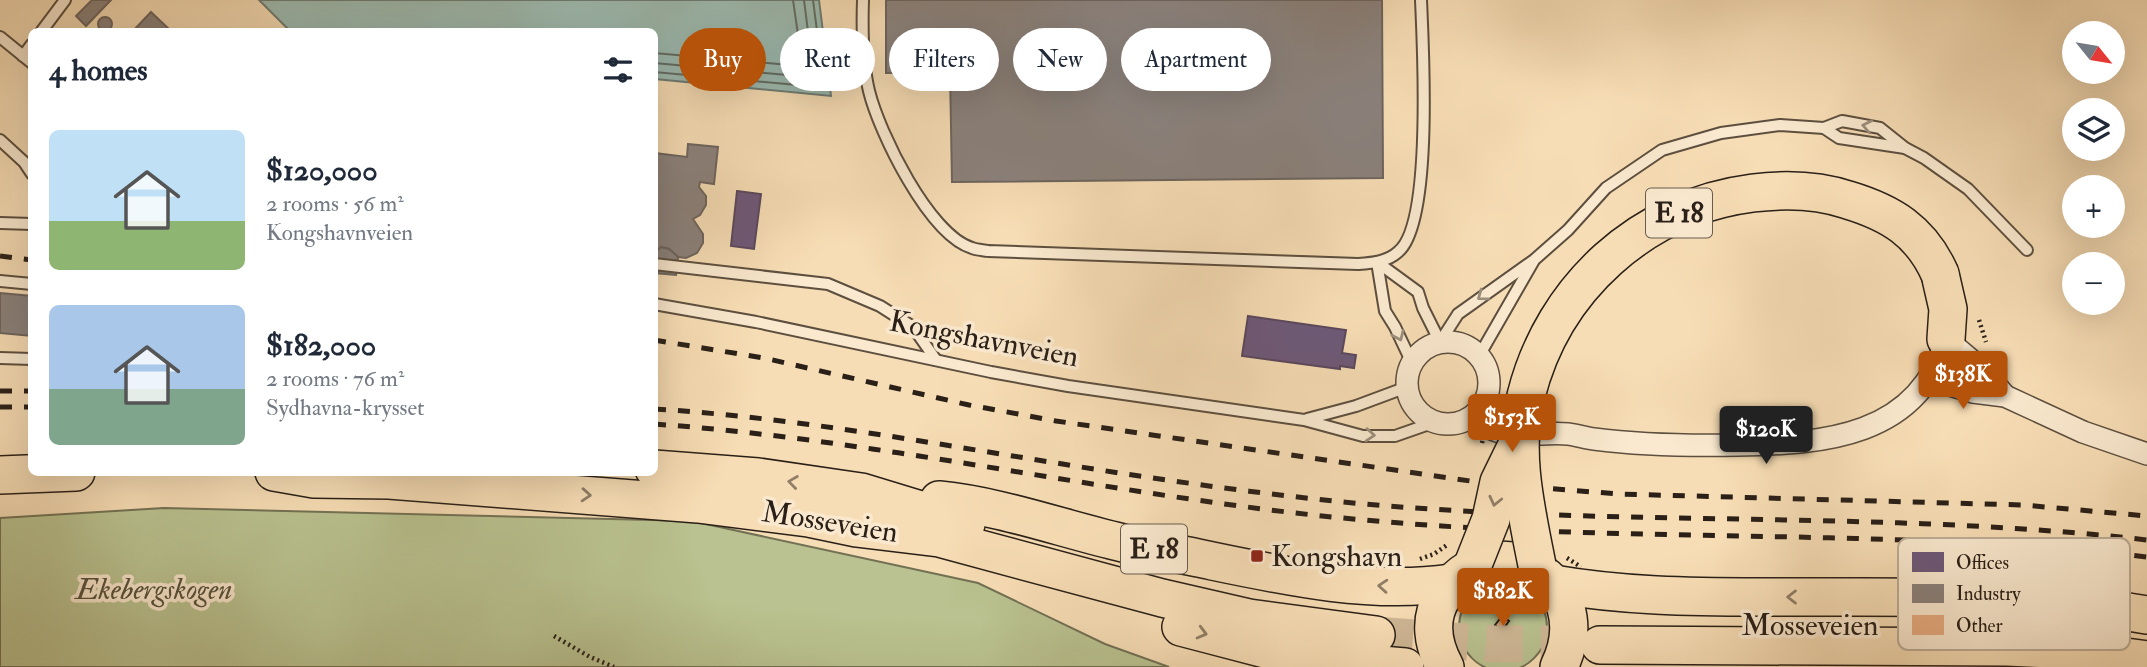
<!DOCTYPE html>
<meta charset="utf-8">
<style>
body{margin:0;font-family:"IM FELL Double Pica",serif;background:#f6f6f7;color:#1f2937;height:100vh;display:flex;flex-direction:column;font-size:26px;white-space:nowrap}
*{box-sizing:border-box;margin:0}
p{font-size:23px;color:#747a83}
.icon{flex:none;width:38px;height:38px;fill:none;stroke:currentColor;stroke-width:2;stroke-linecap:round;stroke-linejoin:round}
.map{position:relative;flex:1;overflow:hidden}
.drawer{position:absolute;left:28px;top:28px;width:630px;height:448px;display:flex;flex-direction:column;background:#fff;border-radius:10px;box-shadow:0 7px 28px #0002}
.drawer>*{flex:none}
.top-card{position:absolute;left:679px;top:28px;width:665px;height:63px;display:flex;gap:14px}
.needle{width:46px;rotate:120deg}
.tools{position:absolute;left:2062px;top:21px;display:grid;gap:14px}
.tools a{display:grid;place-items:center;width:63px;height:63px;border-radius:50%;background:#fff;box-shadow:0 7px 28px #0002;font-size:35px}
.price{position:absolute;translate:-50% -60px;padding:0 16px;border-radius:7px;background:#b45309;color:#fff;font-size:23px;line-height:46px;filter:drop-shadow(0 2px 4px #0008)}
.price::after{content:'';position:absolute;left:50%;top:42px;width:21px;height:16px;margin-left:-10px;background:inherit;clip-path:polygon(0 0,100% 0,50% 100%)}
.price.active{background:#222;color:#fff}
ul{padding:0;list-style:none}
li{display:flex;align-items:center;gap:21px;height:175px;padding:0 21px}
li span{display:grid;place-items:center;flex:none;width:196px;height:140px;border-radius:10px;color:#555}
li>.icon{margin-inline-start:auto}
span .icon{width:84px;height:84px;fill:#fffc;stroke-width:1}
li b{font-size:30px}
h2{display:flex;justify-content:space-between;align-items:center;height:84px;padding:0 21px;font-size:30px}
.pill{padding:0 24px;border-radius:32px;background:#fff;box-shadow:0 7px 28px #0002;font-size:24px;line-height:63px}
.pill.active{background:#b45309;color:#fff}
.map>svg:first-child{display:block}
.green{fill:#b9c290;stroke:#727154;stroke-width:2}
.water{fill:#9dbbb1;stroke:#6f7d74;stroke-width:2}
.offices{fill:#6d597a;stroke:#59485d;stroke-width:2}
.industry{fill:#8a817c;stroke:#6d645e;stroke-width:2}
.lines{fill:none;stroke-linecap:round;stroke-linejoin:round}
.shore{stroke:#646e64;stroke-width:2}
.building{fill:#e7ac81;stroke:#2a2018;stroke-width:2}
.highway-tunnel{stroke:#ceb796;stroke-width:37;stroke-dasharray:37 18;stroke-linecap:butt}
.lane-casing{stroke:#5d4f3f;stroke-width:14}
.street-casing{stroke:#5d4f3f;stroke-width:24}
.highway-casing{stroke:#2a2018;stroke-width:40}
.path{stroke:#2a2018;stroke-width:4.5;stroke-dasharray:2 3.5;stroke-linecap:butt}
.lane{stroke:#fae9cf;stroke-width:10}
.street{stroke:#fae9cf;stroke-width:21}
.highway{stroke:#f7ddb5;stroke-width:37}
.rail{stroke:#2a2018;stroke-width:5;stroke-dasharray:12 12;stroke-linecap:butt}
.highway-bridge-casing{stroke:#2a2018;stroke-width:40;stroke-linecap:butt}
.path-bridge{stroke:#2a2018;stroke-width:4.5;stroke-dasharray:2 3.5;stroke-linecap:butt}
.highway-bridge{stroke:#f7ddb5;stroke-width:37}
.oneway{stroke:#9c8f7d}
.oneway2{stroke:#907e66}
.poi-dot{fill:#8f2418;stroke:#fae9cf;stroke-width:2.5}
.labels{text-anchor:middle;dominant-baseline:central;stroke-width:7;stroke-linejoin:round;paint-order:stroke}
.shield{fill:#fae9cf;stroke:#685c4f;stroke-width:2}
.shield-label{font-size:28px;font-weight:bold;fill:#2a2018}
.street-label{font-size:30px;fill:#2a2018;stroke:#fae9cf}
.poi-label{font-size:30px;fill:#2a2018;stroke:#fae9cf;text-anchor:start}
.park-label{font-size:30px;font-style:italic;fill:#55513c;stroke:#fae9cf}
.key{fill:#fae9cf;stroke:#bcad98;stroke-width:2}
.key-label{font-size:19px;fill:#2a2018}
</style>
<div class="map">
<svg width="2147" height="667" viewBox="0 0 2147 667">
<rect width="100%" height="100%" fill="#f7ddb5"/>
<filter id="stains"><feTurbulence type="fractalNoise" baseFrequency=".00286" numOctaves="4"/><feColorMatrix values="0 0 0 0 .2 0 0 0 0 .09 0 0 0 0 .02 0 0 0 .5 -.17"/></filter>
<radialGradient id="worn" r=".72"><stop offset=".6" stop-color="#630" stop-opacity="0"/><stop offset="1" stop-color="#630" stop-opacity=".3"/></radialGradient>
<g class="green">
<polygon points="164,508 692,521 978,583 1105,644 1169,667 0,667 0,518"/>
<circle cx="1503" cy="627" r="44"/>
</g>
<polygon class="water" points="259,0 819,0 831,96 655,79 654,32 290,31"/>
<g class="offices">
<polygon points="737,191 761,194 754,249 731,246"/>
<polygon points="1248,316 1346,330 1342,353 1356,355 1354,368 1340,366 1340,369 1242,356"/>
</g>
<g class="industry">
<polygon points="92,0 111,0 86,26 76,16"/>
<polygon points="886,0 1382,0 1383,178 952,182 950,72 886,73"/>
<polygon points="151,12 172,32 132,32"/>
<circle cx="105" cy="24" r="7"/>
<polygon points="688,144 718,147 714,184 700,182 699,187 706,196 706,205 700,215 693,219 703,234 703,243 697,253 686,258 678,257 669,249 661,247 654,253 654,153 687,157"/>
<polygon points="661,247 669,249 678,257 676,275 654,273 654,253"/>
<polygon points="0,293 32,296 32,336 0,333"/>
</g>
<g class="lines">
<g class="shore">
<polyline points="654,53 800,66 802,62 793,0"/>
<polyline points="654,63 810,77 812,63 804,0"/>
<polyline points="654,72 819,87 821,84 821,62 813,0"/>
</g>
</g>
<polygon class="building" points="1502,616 1509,621 1504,628 1511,633 1505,640 1498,635 1502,631 1495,625"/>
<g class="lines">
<polyline class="highway-tunnel" points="1376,635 1493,644 1595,644"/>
<g class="lane-casing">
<g id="lane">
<path d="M 863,0 C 862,30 862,62 869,91 C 879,132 929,235 972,248 C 977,250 983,250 988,251 L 1358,264 C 1372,263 1387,262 1398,252 C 1433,224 1423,47 1421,0"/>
<polyline points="41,32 65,0"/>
<polyline points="0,37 32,63"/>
<polyline points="23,56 32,44"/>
<polyline points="1824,128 1839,138 1905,148"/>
<polyline points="0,140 24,162 32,174"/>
<polyline points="0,223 32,224"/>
<polyline points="1377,262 1385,311 1395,327 1412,363"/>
<polyline points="1377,262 1418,292 1423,308 1440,342"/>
<polyline points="654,264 828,284 880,306 913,327 936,360"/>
<polyline points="0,281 32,284"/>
<polyline points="654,304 756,322 991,372 1068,386 1304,420 1363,436 1395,436 1435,422"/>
<polyline points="1440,342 1458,314 1534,260 1568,230 1606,188 1662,150 1721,133 1780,125 1824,128 1842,121 1880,128 1905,148 1924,158 1968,189 2027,250"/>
<polyline points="1479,356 1533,262"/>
<polyline points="0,358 32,359"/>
<polyline points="1307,419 1356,406 1407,387"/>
</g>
</g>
<g class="street-casing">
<g id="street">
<circle cx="1448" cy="383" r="41"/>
<polyline points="1930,379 1973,392 2005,396 2083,432 2147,454"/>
<path d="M 1470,418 C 1480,423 1492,431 1504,433 C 1525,437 1547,432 1568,434 C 1577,435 1585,438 1594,439 C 1641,445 1690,446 1737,445 C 1823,444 1919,437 1946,339 L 1984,371 L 2005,396"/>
</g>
</g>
<g class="highway-casing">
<g id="highway">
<polyline points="1940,274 1948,309 1946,339"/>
<polyline points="654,469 758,477 861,492 966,524"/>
<polyline points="274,472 314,479 389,480 698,504 808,518 856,528 939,538 1162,598 1249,618 1376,635"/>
<polyline points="0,475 76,472"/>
<path d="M 939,500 C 999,506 1057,527 1115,541 C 1142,548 1171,552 1198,558 C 1280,575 1367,595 1451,583"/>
<path d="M 1553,584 C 1623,596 1689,597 1760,597 C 1889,598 2020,592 2147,615"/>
<polyline points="1181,627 1269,650 1345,662 1405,667"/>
<polyline points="1600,645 2007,647 2074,650 2147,660"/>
<path d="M 1445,667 C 1433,645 1428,619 1443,596 C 1491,519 1602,578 1559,667"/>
</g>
</g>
<g class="path">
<polyline points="1979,320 1986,342"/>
<polyline points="554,636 590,657 614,667"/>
</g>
<use href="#lane" class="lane"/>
<use href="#street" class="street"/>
<use href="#highway" class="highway"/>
<g class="rail">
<polyline points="0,256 32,260"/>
<polyline points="654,340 764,358 969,405 1056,421 1491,484 1619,494 2023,505 2147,516"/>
<polyline points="0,391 32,391"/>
<polyline points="0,407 32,407"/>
<path d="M 654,409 C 787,417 919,441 1050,462 C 1154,479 1259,494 1364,504 C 1624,527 1887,510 2147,540"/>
<path d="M 654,424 C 893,441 1126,499 1364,520 C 1624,544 1887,527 2147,557"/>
</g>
<g class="highway-bridge-casing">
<g id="highway-bridge">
<polyline points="1474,562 1491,519 1499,482 1518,443"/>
<path d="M 1537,565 C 1526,509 1512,452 1526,396 C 1553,288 1642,207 1753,193 C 1785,189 1818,190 1848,200 C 1891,213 1921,231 1940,274"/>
</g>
</g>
<g class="path-bridge">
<polyline points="1482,443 1489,414"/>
<polyline points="1567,558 1581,567"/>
<polyline points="1420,559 1434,554 1447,545"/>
</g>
<use href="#highway-bridge" class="highway-bridge"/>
</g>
<defs><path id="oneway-chevron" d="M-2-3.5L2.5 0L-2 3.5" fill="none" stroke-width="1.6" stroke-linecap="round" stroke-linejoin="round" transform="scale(1.75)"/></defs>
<g class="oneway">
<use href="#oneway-chevron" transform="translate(1867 126) rotate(-169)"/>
<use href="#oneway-chevron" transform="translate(1482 296) rotate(144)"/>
<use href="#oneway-chevron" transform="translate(1399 336) rotate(66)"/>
<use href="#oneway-chevron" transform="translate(1370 435) rotate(4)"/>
</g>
<g class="oneway2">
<use href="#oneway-chevron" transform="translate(793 482) rotate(-172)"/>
<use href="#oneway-chevron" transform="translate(586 495) rotate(4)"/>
<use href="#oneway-chevron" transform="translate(1495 501) rotate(103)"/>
<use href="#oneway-chevron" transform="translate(1383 586) rotate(-176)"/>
<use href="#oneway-chevron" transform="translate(1792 597) rotate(-180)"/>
<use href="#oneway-chevron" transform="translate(1202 633) rotate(15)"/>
</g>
<rect class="poi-dot" x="1250" y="549" width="14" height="14" rx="3.5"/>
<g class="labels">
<g class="shield">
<rect x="1646" y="188.5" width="66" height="49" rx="5"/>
<rect x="1121" y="524.5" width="66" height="49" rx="5"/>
</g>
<g class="shield-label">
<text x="1679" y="213">E 18</text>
<text x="1154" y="549">E 18</text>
</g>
<g class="street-label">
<text transform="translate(984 339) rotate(11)">Kongshavnveien</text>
<text transform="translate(830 522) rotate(9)">Mosseveien</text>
<text x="1810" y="625">Mosseveien</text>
</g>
<g class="poi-label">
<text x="1271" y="556">Kongshavn</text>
</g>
<g class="park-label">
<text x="154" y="589">Ekebergskogen</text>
</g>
</g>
<rect x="1898" y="538" width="232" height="112" rx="10" class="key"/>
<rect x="1912" y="552" width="32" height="20" fill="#6d597a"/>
<rect x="1912" y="584" width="32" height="19" fill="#8a817c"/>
<rect x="1912" y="615" width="32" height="20" fill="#e7ac81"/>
<g class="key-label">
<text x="1956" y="569">Offices</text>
<text x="1956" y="600">Industry</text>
<text x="1956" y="632">Other</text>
</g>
<rect width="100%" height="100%" filter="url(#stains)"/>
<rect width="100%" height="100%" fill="url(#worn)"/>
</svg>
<div class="tools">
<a><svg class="needle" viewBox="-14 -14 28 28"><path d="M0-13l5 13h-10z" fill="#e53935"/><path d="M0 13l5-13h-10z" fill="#747a83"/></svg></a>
<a><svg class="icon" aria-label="layers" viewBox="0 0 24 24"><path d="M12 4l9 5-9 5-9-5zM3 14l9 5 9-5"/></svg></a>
<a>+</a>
<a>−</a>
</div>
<b class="price" style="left:1963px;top:411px">$138K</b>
<b class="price" style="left:1512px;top:454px">$153K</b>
<b class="price active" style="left:1766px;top:466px">$120K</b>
<b class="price" style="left:1503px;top:628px">$182K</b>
<div class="top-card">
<a class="pill active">Buy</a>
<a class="pill">Rent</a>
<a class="pill">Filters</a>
<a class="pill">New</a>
<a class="pill">Apartment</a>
</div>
<section class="drawer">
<h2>4 homes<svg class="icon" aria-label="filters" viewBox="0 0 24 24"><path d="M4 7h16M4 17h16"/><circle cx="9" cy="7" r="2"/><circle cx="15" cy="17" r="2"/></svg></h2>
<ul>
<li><span style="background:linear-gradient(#bfe0f5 65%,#8fb573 0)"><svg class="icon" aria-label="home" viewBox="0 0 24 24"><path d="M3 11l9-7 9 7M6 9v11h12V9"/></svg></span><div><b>$120,000</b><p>2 rooms · 56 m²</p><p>Kongshavnveien</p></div></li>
<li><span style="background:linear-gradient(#a9c7e8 60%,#7fa58c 0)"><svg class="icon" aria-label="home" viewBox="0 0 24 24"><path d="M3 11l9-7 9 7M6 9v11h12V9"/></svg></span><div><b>$182,000</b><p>2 rooms · 76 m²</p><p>Sydhavna-krysset</p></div></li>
</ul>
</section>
</div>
